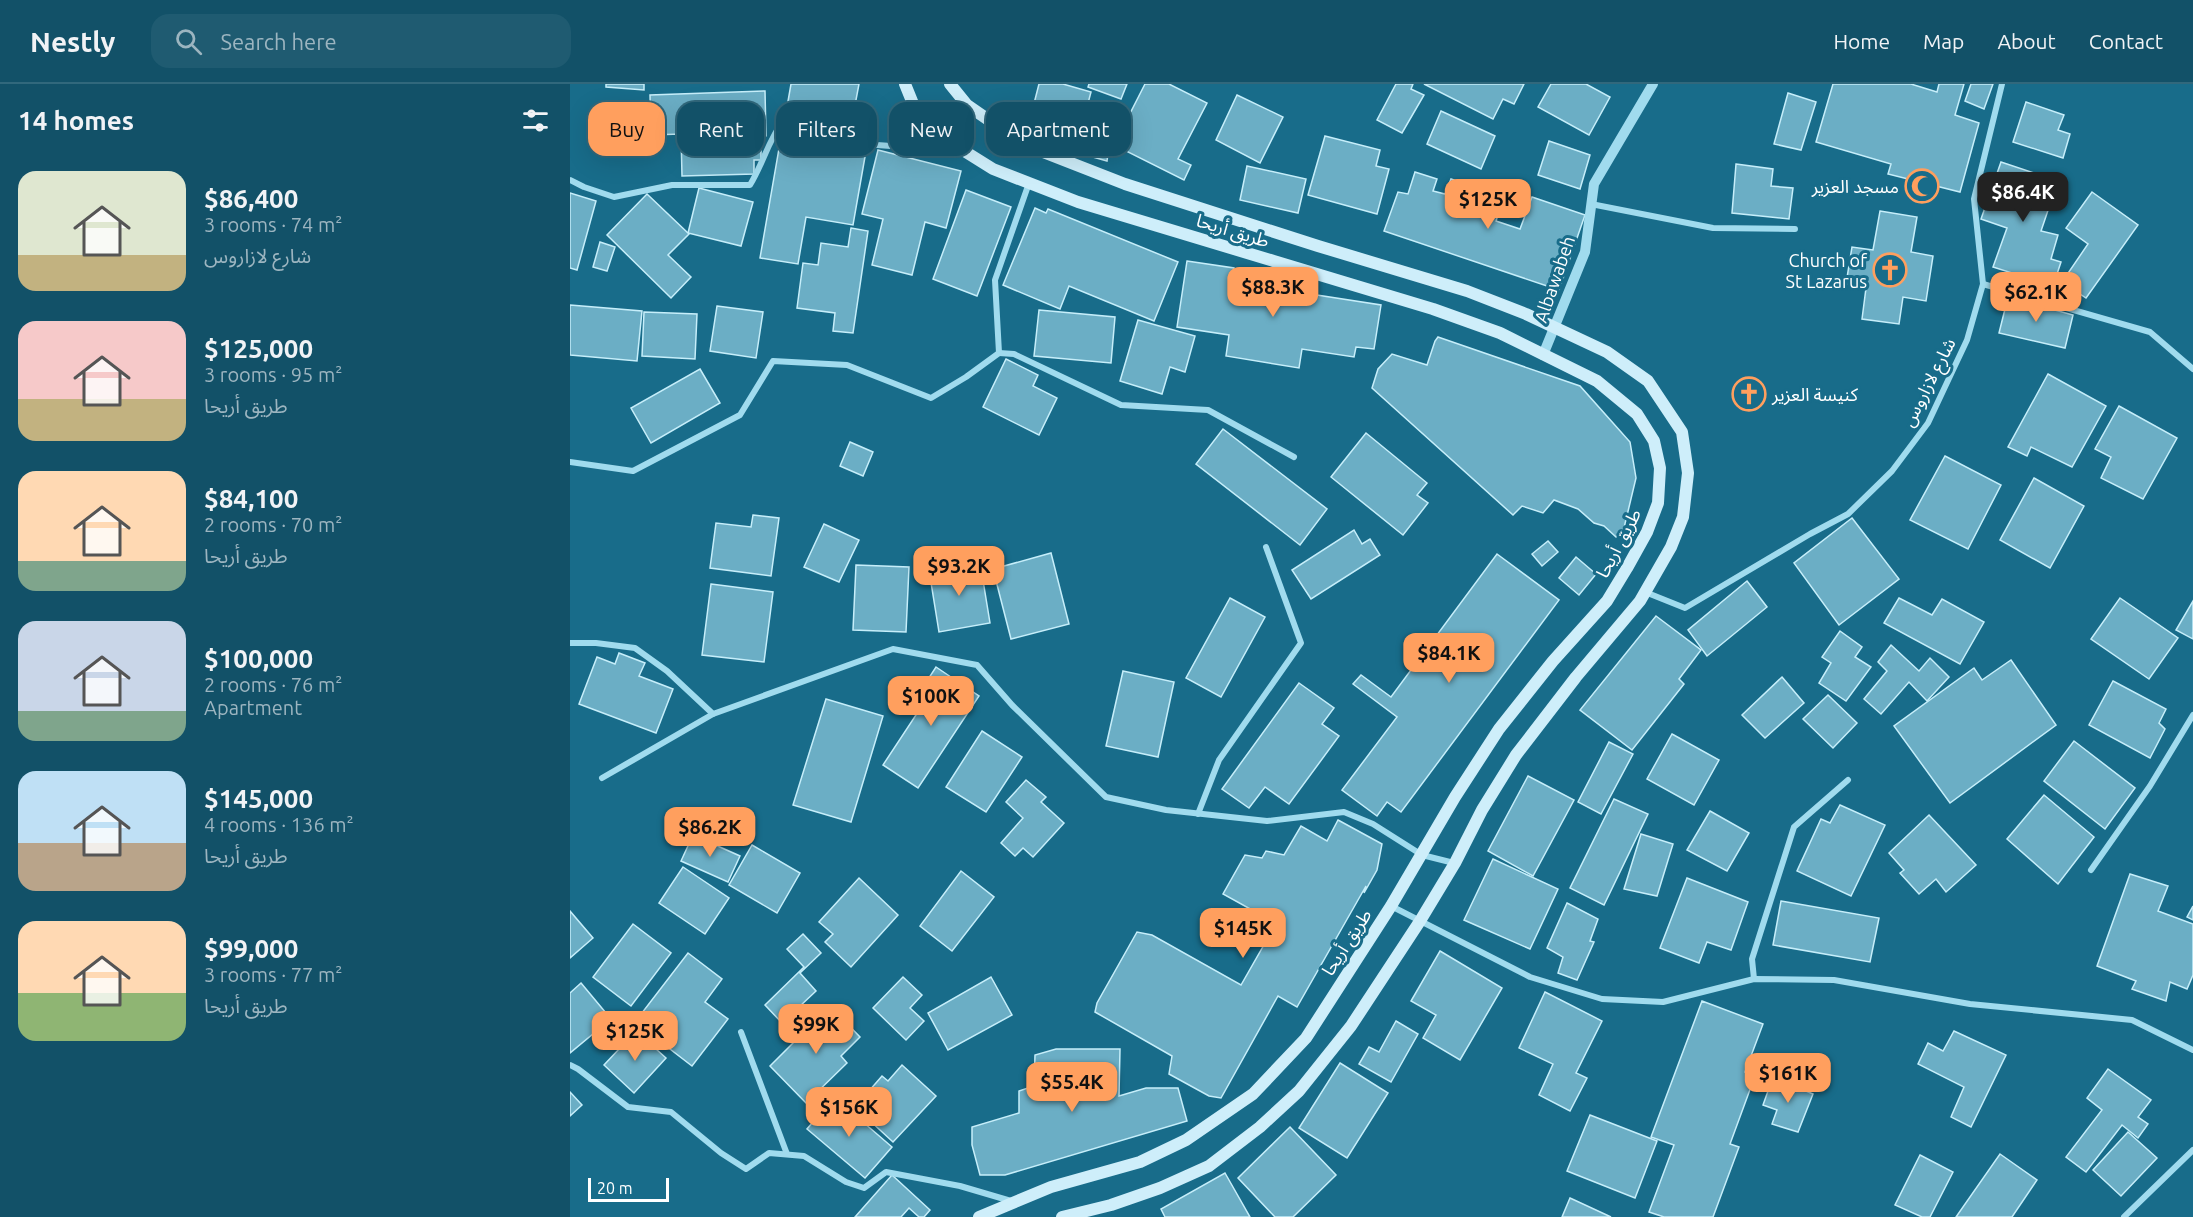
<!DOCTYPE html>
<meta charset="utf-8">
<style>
body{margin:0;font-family:Ubuntu,"Noto Sans Arabic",sans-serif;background:#1f5b71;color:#f1f3f6;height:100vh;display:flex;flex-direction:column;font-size:22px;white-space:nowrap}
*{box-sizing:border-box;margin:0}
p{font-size:20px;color:#9cb5c0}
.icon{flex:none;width:33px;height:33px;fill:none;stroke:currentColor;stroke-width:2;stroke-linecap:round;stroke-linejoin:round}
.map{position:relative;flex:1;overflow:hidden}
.drawer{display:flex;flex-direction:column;background:#125168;width:570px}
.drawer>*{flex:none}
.hud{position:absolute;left:18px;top:18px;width:570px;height:54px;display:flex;gap:12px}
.scale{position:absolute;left:18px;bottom:15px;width:81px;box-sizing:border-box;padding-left:6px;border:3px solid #fff;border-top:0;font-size:16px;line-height:21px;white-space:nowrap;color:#fff;-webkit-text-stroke:4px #186c8a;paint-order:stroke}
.price{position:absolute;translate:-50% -51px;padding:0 14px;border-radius:12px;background:#ff9f5e;color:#111;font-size:20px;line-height:39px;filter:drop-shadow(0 2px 3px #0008)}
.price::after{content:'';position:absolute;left:50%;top:36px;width:18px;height:14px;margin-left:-9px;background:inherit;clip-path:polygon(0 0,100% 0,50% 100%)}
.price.current{background:#222;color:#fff}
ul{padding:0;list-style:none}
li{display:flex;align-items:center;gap:18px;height:150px;padding:0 18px}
li span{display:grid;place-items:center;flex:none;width:168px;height:120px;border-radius:18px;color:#555}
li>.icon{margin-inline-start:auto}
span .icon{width:72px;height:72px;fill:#fffc;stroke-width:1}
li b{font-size:26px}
h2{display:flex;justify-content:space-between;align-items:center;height:72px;padding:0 18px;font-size:26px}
.pill{padding:0 21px;border-radius:18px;background:#125168;box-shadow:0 6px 24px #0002,0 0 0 2px #31687c;font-size:21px;line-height:54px}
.pill.current{background:#ff9f5e;color:#111}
header{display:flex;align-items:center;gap:36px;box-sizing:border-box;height:84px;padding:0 30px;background:#125168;border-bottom:2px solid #31687c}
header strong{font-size:28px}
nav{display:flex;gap:33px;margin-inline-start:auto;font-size:21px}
.search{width:420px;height:54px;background:#1f5b71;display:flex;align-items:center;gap:15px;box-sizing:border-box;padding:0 21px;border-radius:18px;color:#9cb5c0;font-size:22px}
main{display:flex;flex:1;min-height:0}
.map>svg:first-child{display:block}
.building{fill:#6baec5;stroke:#c6eefa;stroke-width:1.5}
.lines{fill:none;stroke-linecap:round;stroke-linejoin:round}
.minor{stroke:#a0dbee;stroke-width:6}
.tertiary{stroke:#a0dbee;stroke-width:10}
.secondary{stroke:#ceeefa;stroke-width:12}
.labels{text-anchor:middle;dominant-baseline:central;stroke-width:6;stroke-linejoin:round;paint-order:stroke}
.poi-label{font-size:18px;fill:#fff;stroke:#186c8a;text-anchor:end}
.street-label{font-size:18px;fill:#fff;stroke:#186c8a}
</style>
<header>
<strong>Nestly</strong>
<div class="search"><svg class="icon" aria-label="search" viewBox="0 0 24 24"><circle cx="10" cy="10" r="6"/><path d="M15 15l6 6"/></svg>Search here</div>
<nav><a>Home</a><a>Map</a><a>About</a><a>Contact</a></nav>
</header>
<main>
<section class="drawer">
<h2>14 homes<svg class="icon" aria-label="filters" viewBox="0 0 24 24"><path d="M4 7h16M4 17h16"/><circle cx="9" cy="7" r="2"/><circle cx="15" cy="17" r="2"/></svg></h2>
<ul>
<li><span style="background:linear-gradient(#dfe7d0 70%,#c2b280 0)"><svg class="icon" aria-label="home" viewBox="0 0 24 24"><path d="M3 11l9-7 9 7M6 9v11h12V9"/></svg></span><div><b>$86,400</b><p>3 rooms · 74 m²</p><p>شارع لازاروس</p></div></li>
<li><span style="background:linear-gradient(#f6c9c9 65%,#c2b280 0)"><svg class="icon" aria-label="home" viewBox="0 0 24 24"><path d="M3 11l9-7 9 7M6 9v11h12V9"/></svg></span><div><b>$125,000</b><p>3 rooms · 95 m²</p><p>طريق أريحا</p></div></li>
<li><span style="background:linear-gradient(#ffd9b3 75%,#7fa58c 0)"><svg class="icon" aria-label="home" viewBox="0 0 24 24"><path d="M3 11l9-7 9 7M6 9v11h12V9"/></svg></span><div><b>$84,100</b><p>2 rooms · 70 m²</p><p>طريق أريحا</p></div></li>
<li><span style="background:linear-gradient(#c9d6e8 75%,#7fa58c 0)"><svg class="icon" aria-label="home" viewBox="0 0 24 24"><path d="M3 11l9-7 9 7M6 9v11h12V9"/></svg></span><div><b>$100,000</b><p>2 rooms · 76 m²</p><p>Apartment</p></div></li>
<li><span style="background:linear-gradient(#bfe0f5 60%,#b9a48a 0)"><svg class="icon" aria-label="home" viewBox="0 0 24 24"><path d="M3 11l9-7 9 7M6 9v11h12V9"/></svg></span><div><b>$145,000</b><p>4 rooms · 136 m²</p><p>طريق أريحا</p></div></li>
<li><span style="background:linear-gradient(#ffd9b3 60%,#8fb573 0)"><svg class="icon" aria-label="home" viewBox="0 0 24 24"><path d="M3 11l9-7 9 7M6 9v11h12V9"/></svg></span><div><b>$99,000</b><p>3 rooms · 77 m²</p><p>طريق أريحا</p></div></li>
</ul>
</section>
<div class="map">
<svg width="1623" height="1133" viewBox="0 0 1623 1133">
<rect width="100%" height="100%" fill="#186c8a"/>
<g class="building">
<polygon points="36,0 74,0 74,6 36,3"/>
<polygon points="221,0 289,0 282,37 217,23"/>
<polygon points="469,0 493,0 521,8 509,53 539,62 537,77 498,66 504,50 459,39"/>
<polygon points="519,0 557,0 551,15 518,3"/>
<polygon points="575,0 599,0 637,19 608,75 621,81 614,96 544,61"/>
<polygon points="826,0 843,0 841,5 854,11 832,49 807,36"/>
<polygon points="854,0 954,0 944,20 933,15 923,35"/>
<polygon points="981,0 1016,0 1040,13 1019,51 968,23"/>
<polygon points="1263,0 1341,0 1367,8 1369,0 1394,0 1385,31 1409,39 1390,108 1318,90 1321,80 1246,58"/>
<polygon points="1401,0 1423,0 1414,25 1395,17"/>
<polygon points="195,7 196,52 191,53 191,76 184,76 184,90 112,92 111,50 81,51 80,11"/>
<polygon points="1218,9 1246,18 1231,66 1204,60"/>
<polygon points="667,11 713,33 690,79 646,56"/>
<polygon points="1456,18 1494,31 1488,46 1500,50 1493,74 1443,58"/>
<polygon points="871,27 925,52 911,85 857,60"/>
<polygon points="755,52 810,66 806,82 819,85 807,130 738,111"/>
<polygon points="211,53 296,67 283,141 236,133 228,180 190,174"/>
<polygon points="979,57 1020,71 1010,105 968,91"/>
<polygon points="308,66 391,87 376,144 355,138 342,191 302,181 313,135 292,130"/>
<polygon points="1431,78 1488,97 1471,147 1488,151 1481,175 1491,178 1483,202 1423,183 1437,144 1411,135"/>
<polygon points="1166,80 1203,85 1201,102 1223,104 1219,135 1162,129"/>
<polygon points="677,82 736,95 728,129 670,116"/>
<polygon points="845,88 867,95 863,107 875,110 881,95 934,113 926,137 950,145 962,113 1015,131 989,206 814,147 828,108 838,110"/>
<polygon points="129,104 183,118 171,162 118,149"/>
<polygon points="396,106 441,123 407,212 363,195"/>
<polygon points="1522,108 1568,141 1516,214 1492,198 1518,160 1496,144"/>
<polygon points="0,109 26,117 7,186 0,184"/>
<polygon points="77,110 119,150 98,171 121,193 101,214 37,151"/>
<polygon points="465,124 476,129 478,125 608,178 584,237 499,202 490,225 433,201"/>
<polygon points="1310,127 1347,133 1341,168 1363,172 1356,217 1333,213 1329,240 1292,235 1296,204 1276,200 1282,163 1303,166"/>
<polygon points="281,144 298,147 283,249 263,247 265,229 227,224 233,179 248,181 251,159 278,163"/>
<polygon points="30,158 45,163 37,187 23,183"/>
<polygon points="617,177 664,184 662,198 811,221 804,265 786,263 784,273 732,265 729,284 656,272 659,251 607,243"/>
<polygon points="1438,213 1503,231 1495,264 1429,249"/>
<polygon points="0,221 72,227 67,277 0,271"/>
<polygon points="147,222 193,228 186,274 140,267"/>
<polygon points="469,226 545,233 541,279 464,272"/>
<polygon points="74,228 127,230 125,275 72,272"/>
<polygon points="568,236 625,252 615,288 600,283 592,310 550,297"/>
<polygon points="868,253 1010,302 1060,358 1066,394 1054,444 1046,453 1034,442 1024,439 1008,425 984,416 973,429 952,422 943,431 802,304 808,285 822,270 857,281 865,257"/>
<polygon points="436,275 468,291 463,302 487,314 469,351 413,323"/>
<polygon points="130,285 150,319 81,359 61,324"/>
<polygon points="1478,290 1536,322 1502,383 1461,363 1457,372 1438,363"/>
<polygon points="1549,322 1607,354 1573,415 1531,394 1541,373 1525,365"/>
<polygon points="653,345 757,425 730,461 626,380"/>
<polygon points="796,349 857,399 847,411 858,419 833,451 761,393"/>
<polygon points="280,358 303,368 293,392 270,382"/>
<polygon points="1375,372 1431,401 1398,465 1340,436"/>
<polygon points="1464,394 1514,422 1480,484 1430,456"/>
<polygon points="183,431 209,434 201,492 140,484 146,439 181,443"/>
<polygon points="1282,434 1329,495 1269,541 1224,479"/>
<polygon points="254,440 289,456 269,498 234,483"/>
<polygon points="784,446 792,460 800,455 810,471 741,515 722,486"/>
<polygon points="978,457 988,468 972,482 962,470"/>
<polygon points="481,469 499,540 441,555 423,485"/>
<polygon points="927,470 989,516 831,728 817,718 807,732 772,706 827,633 783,600 791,591 821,613"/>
<polygon points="1006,473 1026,490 1009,511 989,494"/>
<polygon points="410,478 420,539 369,548 359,486"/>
<polygon points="286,481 339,483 336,548 283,546"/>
<polygon points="1177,497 1197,523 1137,572 1118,546"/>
<polygon points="141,500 203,508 194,578 132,571"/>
<polygon points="660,514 695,533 651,613 616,594"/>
<polygon points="1329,514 1362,531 1372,515 1414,538 1390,580 1314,539"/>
<polygon points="1550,514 1608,554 1579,595 1521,555"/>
<polygon points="1623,517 1623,555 1606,546"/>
<polygon points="1086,532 1131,566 1109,595 1114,600 1062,666 1010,626"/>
<polygon points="1270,547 1292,563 1285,573 1301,583 1276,617 1249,599 1261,579 1252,573"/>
<polygon points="1321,561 1349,587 1360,574 1379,593 1357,617 1339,598 1311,630 1294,615 1317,587 1308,578"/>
<polygon points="49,569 75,579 69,592 103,605 86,649 9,620 27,573 45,580"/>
<polygon points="1441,576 1486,641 1380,719 1324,642 1404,584 1412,596"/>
<polygon points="366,583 409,612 348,704 313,681 346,631 338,626"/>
<polygon points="553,587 604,598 588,673 536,662"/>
<polygon points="1212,593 1234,619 1195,654 1172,631"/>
<polygon points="1543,597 1596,625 1589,639 1595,645 1580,674 1519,641"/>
<polygon points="729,599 764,624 752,640 769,652 719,720 695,703 679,724 652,705"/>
<polygon points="1258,611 1287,639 1263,664 1233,635"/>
<polygon points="256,615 313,632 281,738 223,721"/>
<polygon points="412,647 452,673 416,728 376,703"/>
<polygon points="1102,650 1149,676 1124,721 1077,695"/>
<polygon points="1504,657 1565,704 1535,745 1474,697"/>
<polygon points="1039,658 1063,670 1031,730 1008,718"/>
<polygon points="958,692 1004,716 963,792 918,767"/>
<polygon points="456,696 476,713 471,718 494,739 463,773 453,764 445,772 431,759 453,734 436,718"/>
<polygon points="1474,711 1524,753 1488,800 1437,755"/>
<polygon points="1044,715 1078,730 1034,821 1000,804"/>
<polygon points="1270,721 1315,741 1281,812 1227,787 1251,735 1260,739"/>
<polygon points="1140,727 1179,749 1157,787 1117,766"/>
<polygon points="1359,731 1406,781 1376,808 1366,795 1349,810 1330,789 1334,786 1319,769"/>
<polygon points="768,736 812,760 807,786 794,809 796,802 727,923 708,912 651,1014 639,1012 599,990 602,972 525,928 527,919 567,848 582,851 671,901 711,831 682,826 653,810 675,771 692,774 696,767 714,771 731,742 757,757"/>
<polygon points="1071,750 1103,760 1087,812 1054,805"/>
<polygon points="123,751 170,772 158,798 111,777"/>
<polygon points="182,761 230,789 207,829 159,801"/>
<polygon points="923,775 988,805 960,865 894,836"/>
<polygon points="113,783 159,814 135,850 89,819"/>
<polygon points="391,787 424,813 382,867 350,842"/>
<polygon points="1560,790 1598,802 1588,827 1623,840 1623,891 1617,905 1600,898 1596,917 1562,905 1566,897 1527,882"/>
<polygon points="289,794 328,831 281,883 255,858 263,850 249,838"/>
<polygon points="1117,794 1178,818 1161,866 1137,858 1129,879 1090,864"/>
<polygon points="1211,817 1309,834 1300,878 1203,861"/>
<polygon points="997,819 1028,835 1020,857 1024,858 1007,896 988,889 993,873 977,864"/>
<polygon points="1623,822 1623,836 1617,833"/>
<polygon points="0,827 23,854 0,874"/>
<polygon points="63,840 101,869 61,922 23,893"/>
<polygon points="233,850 251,869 230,889 246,907 212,939 195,921 234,883 217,865"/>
<polygon points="870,867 932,904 890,976 853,954 866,931 841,917"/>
<polygon points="118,869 152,895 135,918 158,935 122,982 65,938"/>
<polygon points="333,893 352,911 340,924 354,937 336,956 303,924"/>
<polygon points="421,893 442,931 378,966 358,929"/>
<polygon points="11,899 41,935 0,969 0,909"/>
<polygon points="975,908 1032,937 1006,989 1017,994 1000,1027 969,1011 983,980 949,964"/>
<polygon points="1132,917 1193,940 1175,988 1185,992 1160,1060 1169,1063 1143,1133 1094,1133 1079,1128 1104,1061 1081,1053"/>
<polygon points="260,922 290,953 271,972 277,979 236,1019 200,982"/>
<polygon points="826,937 848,950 821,998 789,980 799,963 809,968"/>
<polygon points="66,947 96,974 64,1009 34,981"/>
<polygon points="1384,947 1436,971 1401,1043 1381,1033 1394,1003 1348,980 1358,959 1373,967"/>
<polygon points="486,965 550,965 549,1012 576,1004 608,1004 617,1037 435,1091 410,1091 402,1061 402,1043 449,1029 449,1007 464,1002 465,971"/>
<polygon points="770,979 818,1009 777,1074 729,1044"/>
<polygon points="332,981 366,1012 323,1058 285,1023 312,992 318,997"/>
<polygon points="1538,985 1581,1016 1568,1033 1578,1040 1568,1054 1552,1041 1516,1088 1496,1073 1532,1026 1517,1014"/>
<polygon points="1203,993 1243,1010 1228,1048 1202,1040 1207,1026 1193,1021"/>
<polygon points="0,1008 12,1021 0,1032"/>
<polygon points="264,1013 322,1063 295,1094 237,1045"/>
<polygon points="1020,1031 1087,1057 1065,1114 997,1087"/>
<polygon points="720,1043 766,1091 723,1133 705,1133 668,1094"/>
<polygon points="1558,1048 1587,1074 1551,1112 1523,1086"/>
<polygon points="1430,1070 1467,1096 1442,1133 1386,1133"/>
<polygon points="1350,1071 1383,1088 1360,1133 1352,1133 1325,1121"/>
<polygon points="655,1089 680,1133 595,1133 591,1125"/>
<polygon points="322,1091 360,1126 354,1133 349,1133 339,1124 331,1133 285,1133"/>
<polygon points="1000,1114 1041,1133 992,1133"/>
</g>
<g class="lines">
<g class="minor">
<path d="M 0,96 L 14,103 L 44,113 L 102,101 L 180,101 C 193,80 198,57 213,37 L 233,38 L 293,60 L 321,62 L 343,54 L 361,43"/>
<polyline points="1021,120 1143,144 1225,145"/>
<polyline points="1413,200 1580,248 1623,285"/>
<polyline points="429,269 444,270 551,321 638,326 724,373"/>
<polyline points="0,378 63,387 170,331 203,277 277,281 361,314 396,293 429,269 425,196 459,99"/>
<polyline points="1075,508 1115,524 1240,450 1278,430 1322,387 1358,339 1397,256 1413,200 1404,115 1432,0"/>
<polyline points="0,559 26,559 65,564 97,587 143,630 323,565 407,581 442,621 536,713 596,726 697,737 774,728 803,740 852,771 884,779"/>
<polyline points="32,694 143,630"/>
<polyline points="628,730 649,676 731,559 696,463"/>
<polyline points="1521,786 1580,702 1623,631"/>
<polyline points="821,822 960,893 1032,915 1093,918 1184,895 1264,896 1400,920 1562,936 1623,966"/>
<polyline points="1184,895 1182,875 1224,743 1278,696"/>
<polyline points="171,948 217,1070"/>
<polyline points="0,981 8,985 58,1023 101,1028 151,1069 176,1085 199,1069 234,1072 276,1098 294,1104 316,1088 390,1102 441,1117"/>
<polyline points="1554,1133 1623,1066"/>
</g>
<polyline class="tertiary" points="973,271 1015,168 1024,100 1083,0"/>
<g class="secondary">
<polyline points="335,0 348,32 391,65 423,85 508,118 863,225 930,249 1027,297 1067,330 1084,357 1090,384 1088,419 1077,448 1057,484 1037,517 983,577 929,645 885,713 821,822 736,954 683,1010 616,1056 570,1078 481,1103 409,1133"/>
<polyline points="380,0 397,21 455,61 555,100 748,162 897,207 956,230 1037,268 1078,297 1112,348 1118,389 1113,433 1101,463 1070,517 1006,593 946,671 912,726 885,779 850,837 781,942 729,1007 690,1043 639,1082 590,1104 541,1121 492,1133"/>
</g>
</g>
<defs>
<g id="mosque-ring" transform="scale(1.725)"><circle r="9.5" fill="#186c8a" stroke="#ff9f5e" stroke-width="1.5"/><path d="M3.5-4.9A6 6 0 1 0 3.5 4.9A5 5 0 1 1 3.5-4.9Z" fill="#ff9f5e"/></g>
<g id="church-ring" transform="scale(1.725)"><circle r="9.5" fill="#186c8a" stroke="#ff9f5e" stroke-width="1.5"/><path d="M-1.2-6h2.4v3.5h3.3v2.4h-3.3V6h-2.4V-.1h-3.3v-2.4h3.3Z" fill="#ff9f5e"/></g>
</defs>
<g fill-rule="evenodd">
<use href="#mosque-ring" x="1352" y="102"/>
<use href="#church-ring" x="1320" y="186"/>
<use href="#church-ring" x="1179" y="310"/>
</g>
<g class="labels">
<g class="poi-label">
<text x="1329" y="102">مسجد العزير</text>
<text x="1297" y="176">Church of<tspan x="1297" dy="21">St Lazarus</tspan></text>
<text x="1202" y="310" text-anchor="start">كنيسة العزير</text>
</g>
<g class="street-label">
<text transform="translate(663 146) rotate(17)">طريق أريحا</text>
<text transform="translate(984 195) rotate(-71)">Albawabeh</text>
<text transform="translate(1358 298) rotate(-63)">شارع لازاروس</text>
<text transform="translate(1048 459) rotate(-62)">طريق أريحا</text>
<text transform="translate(776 858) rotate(-57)">طريق أريحا</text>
</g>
</g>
</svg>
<div class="scale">20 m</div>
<b class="price current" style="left:1453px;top:139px">$86.4K</b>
<b class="price" style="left:918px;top:146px">$125K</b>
<b class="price" style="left:703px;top:234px">$88.3K</b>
<b class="price" style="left:1466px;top:239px">$62.1K</b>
<b class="price" style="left:389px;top:513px">$93.2K</b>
<b class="price" style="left:879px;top:600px">$84.1K</b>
<b class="price" style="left:361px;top:643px">$100K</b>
<b class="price" style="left:140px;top:774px">$86.2K</b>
<b class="price" style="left:673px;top:875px">$145K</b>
<b class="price" style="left:246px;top:971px">$99K</b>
<b class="price" style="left:65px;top:978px">$125K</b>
<b class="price" style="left:1218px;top:1020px">$161K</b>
<b class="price" style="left:502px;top:1029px">$55.4K</b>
<b class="price" style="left:279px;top:1054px">$156K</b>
<div class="hud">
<a class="pill current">Buy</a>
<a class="pill">Rent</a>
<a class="pill">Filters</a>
<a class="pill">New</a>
<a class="pill">Apartment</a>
</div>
</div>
</main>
